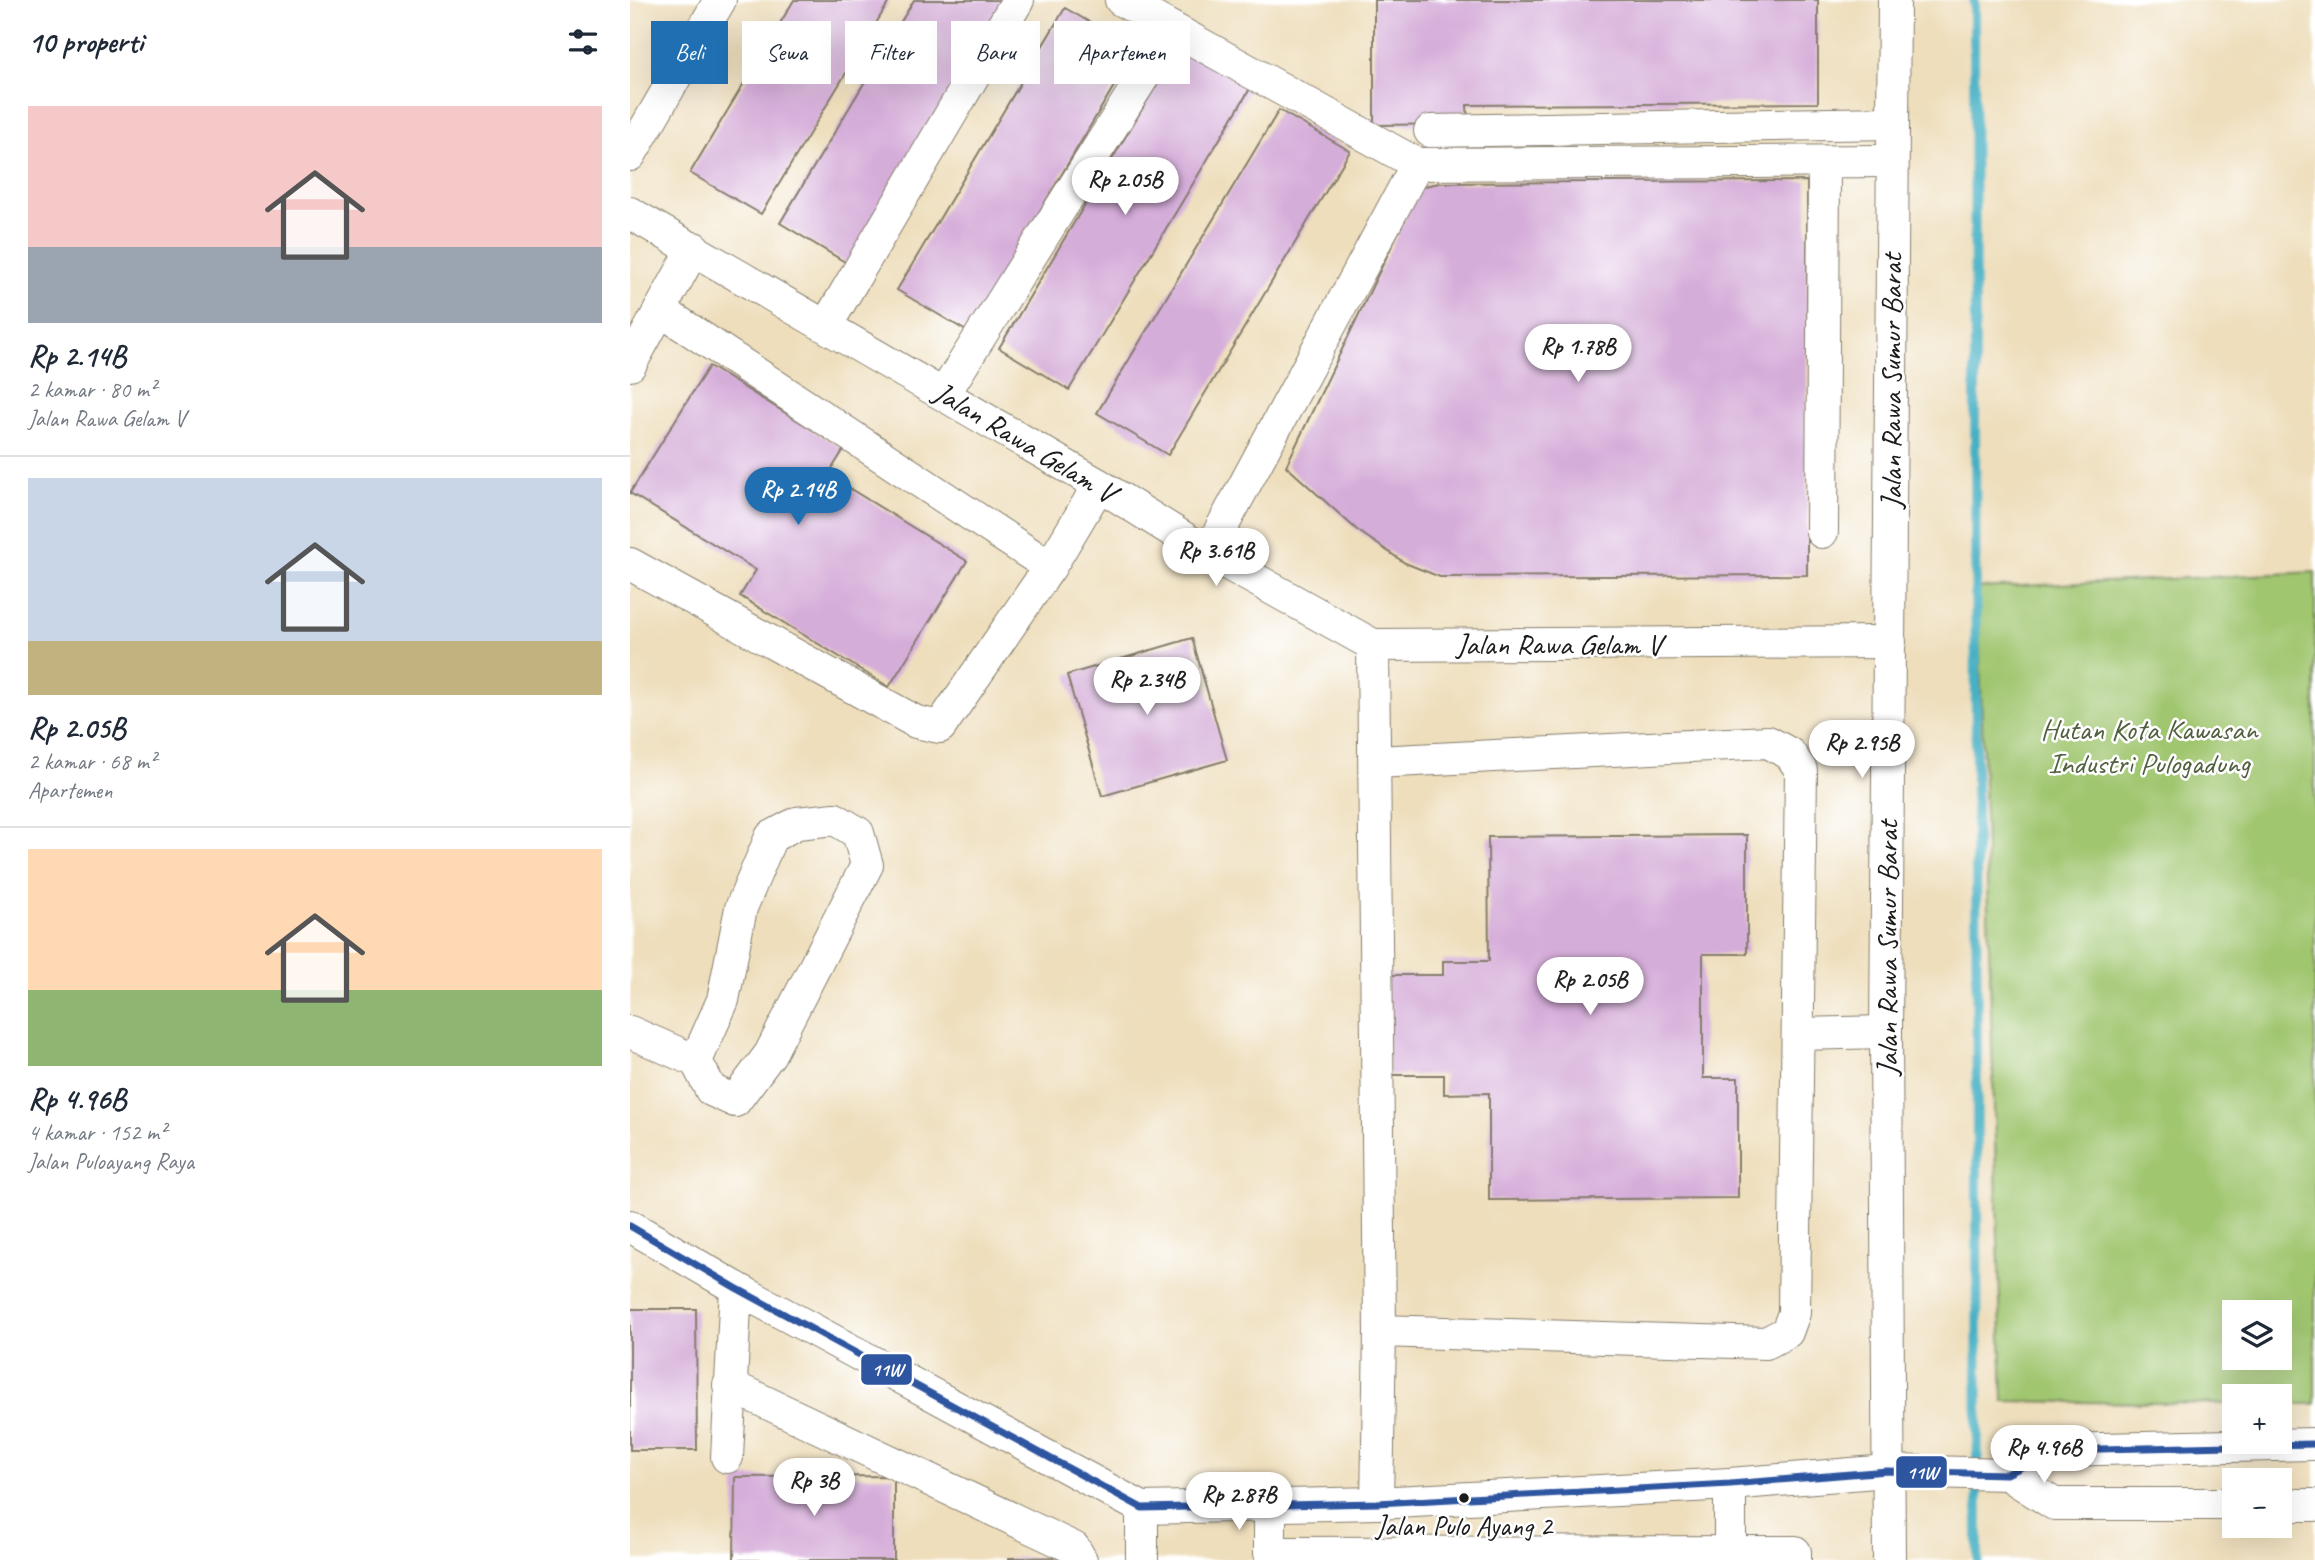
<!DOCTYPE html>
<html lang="id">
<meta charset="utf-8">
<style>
body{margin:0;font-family:Caveat,sans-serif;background:#f6f6f7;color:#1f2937;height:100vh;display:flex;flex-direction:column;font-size:26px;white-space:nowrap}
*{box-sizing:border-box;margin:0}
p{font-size:23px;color:#747a83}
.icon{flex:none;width:38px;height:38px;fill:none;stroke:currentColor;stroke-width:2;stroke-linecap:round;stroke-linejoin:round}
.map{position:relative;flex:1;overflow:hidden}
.side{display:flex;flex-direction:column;background:#fff;width:630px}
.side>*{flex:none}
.banner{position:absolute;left:21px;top:21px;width:665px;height:63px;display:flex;gap:14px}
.controls{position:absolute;left:1592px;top:1300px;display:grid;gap:14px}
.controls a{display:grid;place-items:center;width:70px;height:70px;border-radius:0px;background:#fff;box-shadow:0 7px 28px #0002;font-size:35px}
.price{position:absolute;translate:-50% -60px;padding:0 16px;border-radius:24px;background:#fff;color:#222;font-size:23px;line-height:46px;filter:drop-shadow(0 2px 4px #0008)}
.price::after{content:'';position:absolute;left:50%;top:42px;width:21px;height:16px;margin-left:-10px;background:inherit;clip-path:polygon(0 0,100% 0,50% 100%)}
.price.selected{background:#1f6fb2;color:#fff}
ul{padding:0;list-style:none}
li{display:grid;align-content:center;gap:14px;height:371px;padding:0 28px}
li+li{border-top:2px solid #e0e1e3}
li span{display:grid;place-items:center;height:217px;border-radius:0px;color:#555}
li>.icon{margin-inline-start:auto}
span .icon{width:126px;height:126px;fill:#fffc;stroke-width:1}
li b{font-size:30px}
h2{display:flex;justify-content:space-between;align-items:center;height:84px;padding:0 28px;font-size:30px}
.pill{padding:0 24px;border-radius:0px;background:#fff;box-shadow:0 7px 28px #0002;font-size:24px;line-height:63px}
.pill.selected{background:#1f6fb2;color:#fff}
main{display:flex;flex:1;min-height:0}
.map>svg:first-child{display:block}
.green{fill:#a0c670;stroke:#5e7146;stroke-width:2;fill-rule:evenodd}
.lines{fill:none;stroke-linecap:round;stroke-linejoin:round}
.stream{stroke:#46b1c4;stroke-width:10}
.building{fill:#d5add9}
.minor-casing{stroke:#857d6c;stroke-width:34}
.minor{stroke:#fff;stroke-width:32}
.bus-1-casing{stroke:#fff;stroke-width:12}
.bus-1{stroke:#2e55a0;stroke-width:7}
.bus-dot{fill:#1c1c1c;stroke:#fff;stroke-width:2.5}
.labels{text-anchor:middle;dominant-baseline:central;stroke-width:5;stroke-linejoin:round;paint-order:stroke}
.bus-label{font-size:28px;fill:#1c1c1c;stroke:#fff}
.street-label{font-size:30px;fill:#1c1c1c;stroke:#fff}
.park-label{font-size:30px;fill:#51603e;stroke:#fff}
.line-badge{stroke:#fff;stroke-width:2.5}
.badge-label{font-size:19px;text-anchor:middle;font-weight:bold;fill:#fff}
</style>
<main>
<section class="side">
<h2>10 properti<svg class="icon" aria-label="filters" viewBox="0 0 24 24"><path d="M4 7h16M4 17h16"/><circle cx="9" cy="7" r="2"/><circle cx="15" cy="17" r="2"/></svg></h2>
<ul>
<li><span style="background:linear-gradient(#f6c9c9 65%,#9aa5b1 0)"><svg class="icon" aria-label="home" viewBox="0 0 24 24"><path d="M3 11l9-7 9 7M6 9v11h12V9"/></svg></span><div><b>Rp 2.14B</b><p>2 kamar · 80 m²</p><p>Jalan Rawa Gelam V</p></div></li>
<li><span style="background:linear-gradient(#c9d6e8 75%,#c2b280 0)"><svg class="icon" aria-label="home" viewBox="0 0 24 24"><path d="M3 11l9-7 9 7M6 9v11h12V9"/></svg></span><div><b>Rp 2.05B</b><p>2 kamar · 68 m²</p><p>Apartemen</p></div></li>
<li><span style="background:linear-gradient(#ffd9b3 65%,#8fb573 0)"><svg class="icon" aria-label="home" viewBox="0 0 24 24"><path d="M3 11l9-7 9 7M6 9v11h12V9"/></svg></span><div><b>Rp 4.96B</b><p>4 kamar · 152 m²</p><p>Jalan Puloayang Raya</p></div></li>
</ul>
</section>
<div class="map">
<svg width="1685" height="1560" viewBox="0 0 1685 1560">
<rect width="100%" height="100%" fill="#fff"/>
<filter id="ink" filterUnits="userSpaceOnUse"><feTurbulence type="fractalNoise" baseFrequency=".0143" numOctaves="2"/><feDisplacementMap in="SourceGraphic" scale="14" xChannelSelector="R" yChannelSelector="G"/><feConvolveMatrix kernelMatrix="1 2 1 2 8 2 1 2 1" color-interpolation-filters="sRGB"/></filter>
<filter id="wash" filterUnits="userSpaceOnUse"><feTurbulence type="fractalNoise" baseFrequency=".00686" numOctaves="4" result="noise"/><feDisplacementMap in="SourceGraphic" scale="28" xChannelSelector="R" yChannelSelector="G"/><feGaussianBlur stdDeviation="1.57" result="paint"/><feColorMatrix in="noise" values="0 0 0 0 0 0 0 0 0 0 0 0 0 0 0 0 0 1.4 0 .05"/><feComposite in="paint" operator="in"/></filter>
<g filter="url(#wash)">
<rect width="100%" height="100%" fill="#eedebc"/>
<path class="green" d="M 1685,572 L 1685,1404 L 1650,1404 L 1650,1396 L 1605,1396 L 1605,1404 L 1373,1401 L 1348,588 ZM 1605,1312 L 1650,1312 L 1650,1358 L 1605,1358 Z"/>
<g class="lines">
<polyline class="stream" points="1344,0 1348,1560"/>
</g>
<g id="blocks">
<g class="building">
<polygon points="164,0 260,0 131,214 60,173"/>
<polygon points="284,0 380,0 220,265 150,223"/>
<polygon points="744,0 1188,0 1188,103 837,105 838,124 744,125"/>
<polygon points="435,8 506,49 338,332 267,290"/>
<polygon points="551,44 621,87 439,390 369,348"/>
<polygon points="649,110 720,151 538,455 467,413"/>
<polygon points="1177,181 1177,575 810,577 775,563 727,530 656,466 790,187 809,183"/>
<polygon points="79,366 214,449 198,475 337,561 259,687 110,596 126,570 0,493"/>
<polygon points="562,638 597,760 472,796 437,675"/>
<polygon points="1117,835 1117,954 1073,954 1073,1078 1108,1078 1108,1198 859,1200 859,1093 814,1094 814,1075 758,1075 757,975 813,975 813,961 859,961 858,837"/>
<polygon points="0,1309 66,1309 67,1450 0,1450"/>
<polygon points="264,1476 264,1560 104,1560 105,1477"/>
<polygon points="446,1557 446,1560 379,1560 379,1558"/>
</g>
</g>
</g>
<g filter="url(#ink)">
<use href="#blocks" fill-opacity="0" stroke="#857d6c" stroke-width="2"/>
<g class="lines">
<g class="minor-casing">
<g id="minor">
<polyline points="491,0 787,164 1262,161"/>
<polyline points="800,131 1262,123"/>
<polyline points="0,155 90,0"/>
<polyline points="0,213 469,485 578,553 743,645 1260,642"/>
<polyline points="30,310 420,567"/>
<polyline points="196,326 388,0"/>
<polyline points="0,365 64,248"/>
<polyline points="314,394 543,29"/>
<polyline points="1192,532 1194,162"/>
<polyline points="578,553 787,164"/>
<polyline points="0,564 286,722 310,727 420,567 469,485"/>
<polyline points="743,645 750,1331 747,1503"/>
<polyline points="746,762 1138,742 1160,754 1171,770 1164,1313 1157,1332 1136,1343 750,1331"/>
<polyline points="0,1032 66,1061 81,1090 105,1101 140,1054 237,865 228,833 205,819 167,823 141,837 111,908 93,1000 66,1061"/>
<polyline points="1169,1034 1256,1032"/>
<polyline points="0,1226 106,1288 512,1508 747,1503 1100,1484 1257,1471 1377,1474 1427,1450 1685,1444"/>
<polyline points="99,1385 444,1548 451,1560"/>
<polyline points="97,1457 106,1288"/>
<polyline points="1377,1474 1424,1504 1605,1504"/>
<polyline points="1100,1484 1100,1552"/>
<polyline points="1650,1505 1685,1505"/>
<polyline points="640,1506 640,1553 1165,1552 1165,1560"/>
<polyline points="512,1560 512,1508"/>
<polyline points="1259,1560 1256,1032 1264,0"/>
</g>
</g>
<use href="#minor" class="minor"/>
<g class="bus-1-casing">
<polyline id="bus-1" points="0,1226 106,1288 512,1508 747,1503 1100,1484 1257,1471 1377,1474 1427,1450 1685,1444"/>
</g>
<use href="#bus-1" class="bus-1"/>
</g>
</g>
<circle class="bus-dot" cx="834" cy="1498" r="6"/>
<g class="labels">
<g class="bus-label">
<text x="834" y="1525">Jalan Pulo Ayang 2</text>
</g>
<g class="street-label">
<text transform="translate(1261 381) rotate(-90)">Jalan Rawa Sumur Barat</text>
<text transform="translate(395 442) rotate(31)">Jalan Rawa Gelam V</text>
<text x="929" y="644">Jalan Rawa Gelam V</text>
<text transform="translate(1257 948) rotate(-90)">Jalan Rawa Sumur Barat</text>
</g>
<g class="park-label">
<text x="1519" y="729">Hutan Kota Kawasan<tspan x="1519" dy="34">Industri Pulogadung</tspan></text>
</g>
</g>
<g class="line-badge">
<rect x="230" y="1353" width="53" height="33" rx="7" fill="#2e55a0"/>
<rect x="1265" y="1455" width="53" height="34" rx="7" fill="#2e55a0"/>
</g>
<g class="badge-label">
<text x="257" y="1376">11W</text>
<text x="1292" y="1479">11W</text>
</g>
</svg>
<div class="controls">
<a><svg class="icon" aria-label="layers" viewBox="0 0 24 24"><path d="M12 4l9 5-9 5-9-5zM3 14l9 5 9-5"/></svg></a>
<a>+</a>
<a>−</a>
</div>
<b class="price" style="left:495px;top:217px">Rp 2.05B</b>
<b class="price" style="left:948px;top:384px">Rp 1.78B</b>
<b class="price selected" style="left:168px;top:527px">Rp 2.14B</b>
<b class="price" style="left:586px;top:588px">Rp 3.61B</b>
<b class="price" style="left:517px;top:717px">Rp 2.34B</b>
<b class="price" style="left:1232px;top:780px">Rp 2.95B</b>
<b class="price" style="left:960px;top:1017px">Rp 2.05B</b>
<b class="price" style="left:1414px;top:1485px">Rp 4.96B</b>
<b class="price" style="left:184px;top:1518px">Rp 3B</b>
<b class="price" style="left:609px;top:1532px">Rp 2.87B</b>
<div class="banner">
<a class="pill selected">Beli</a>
<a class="pill">Sewa</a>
<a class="pill">Filter</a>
<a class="pill">Baru</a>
<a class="pill">Apartemen</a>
</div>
</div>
</main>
